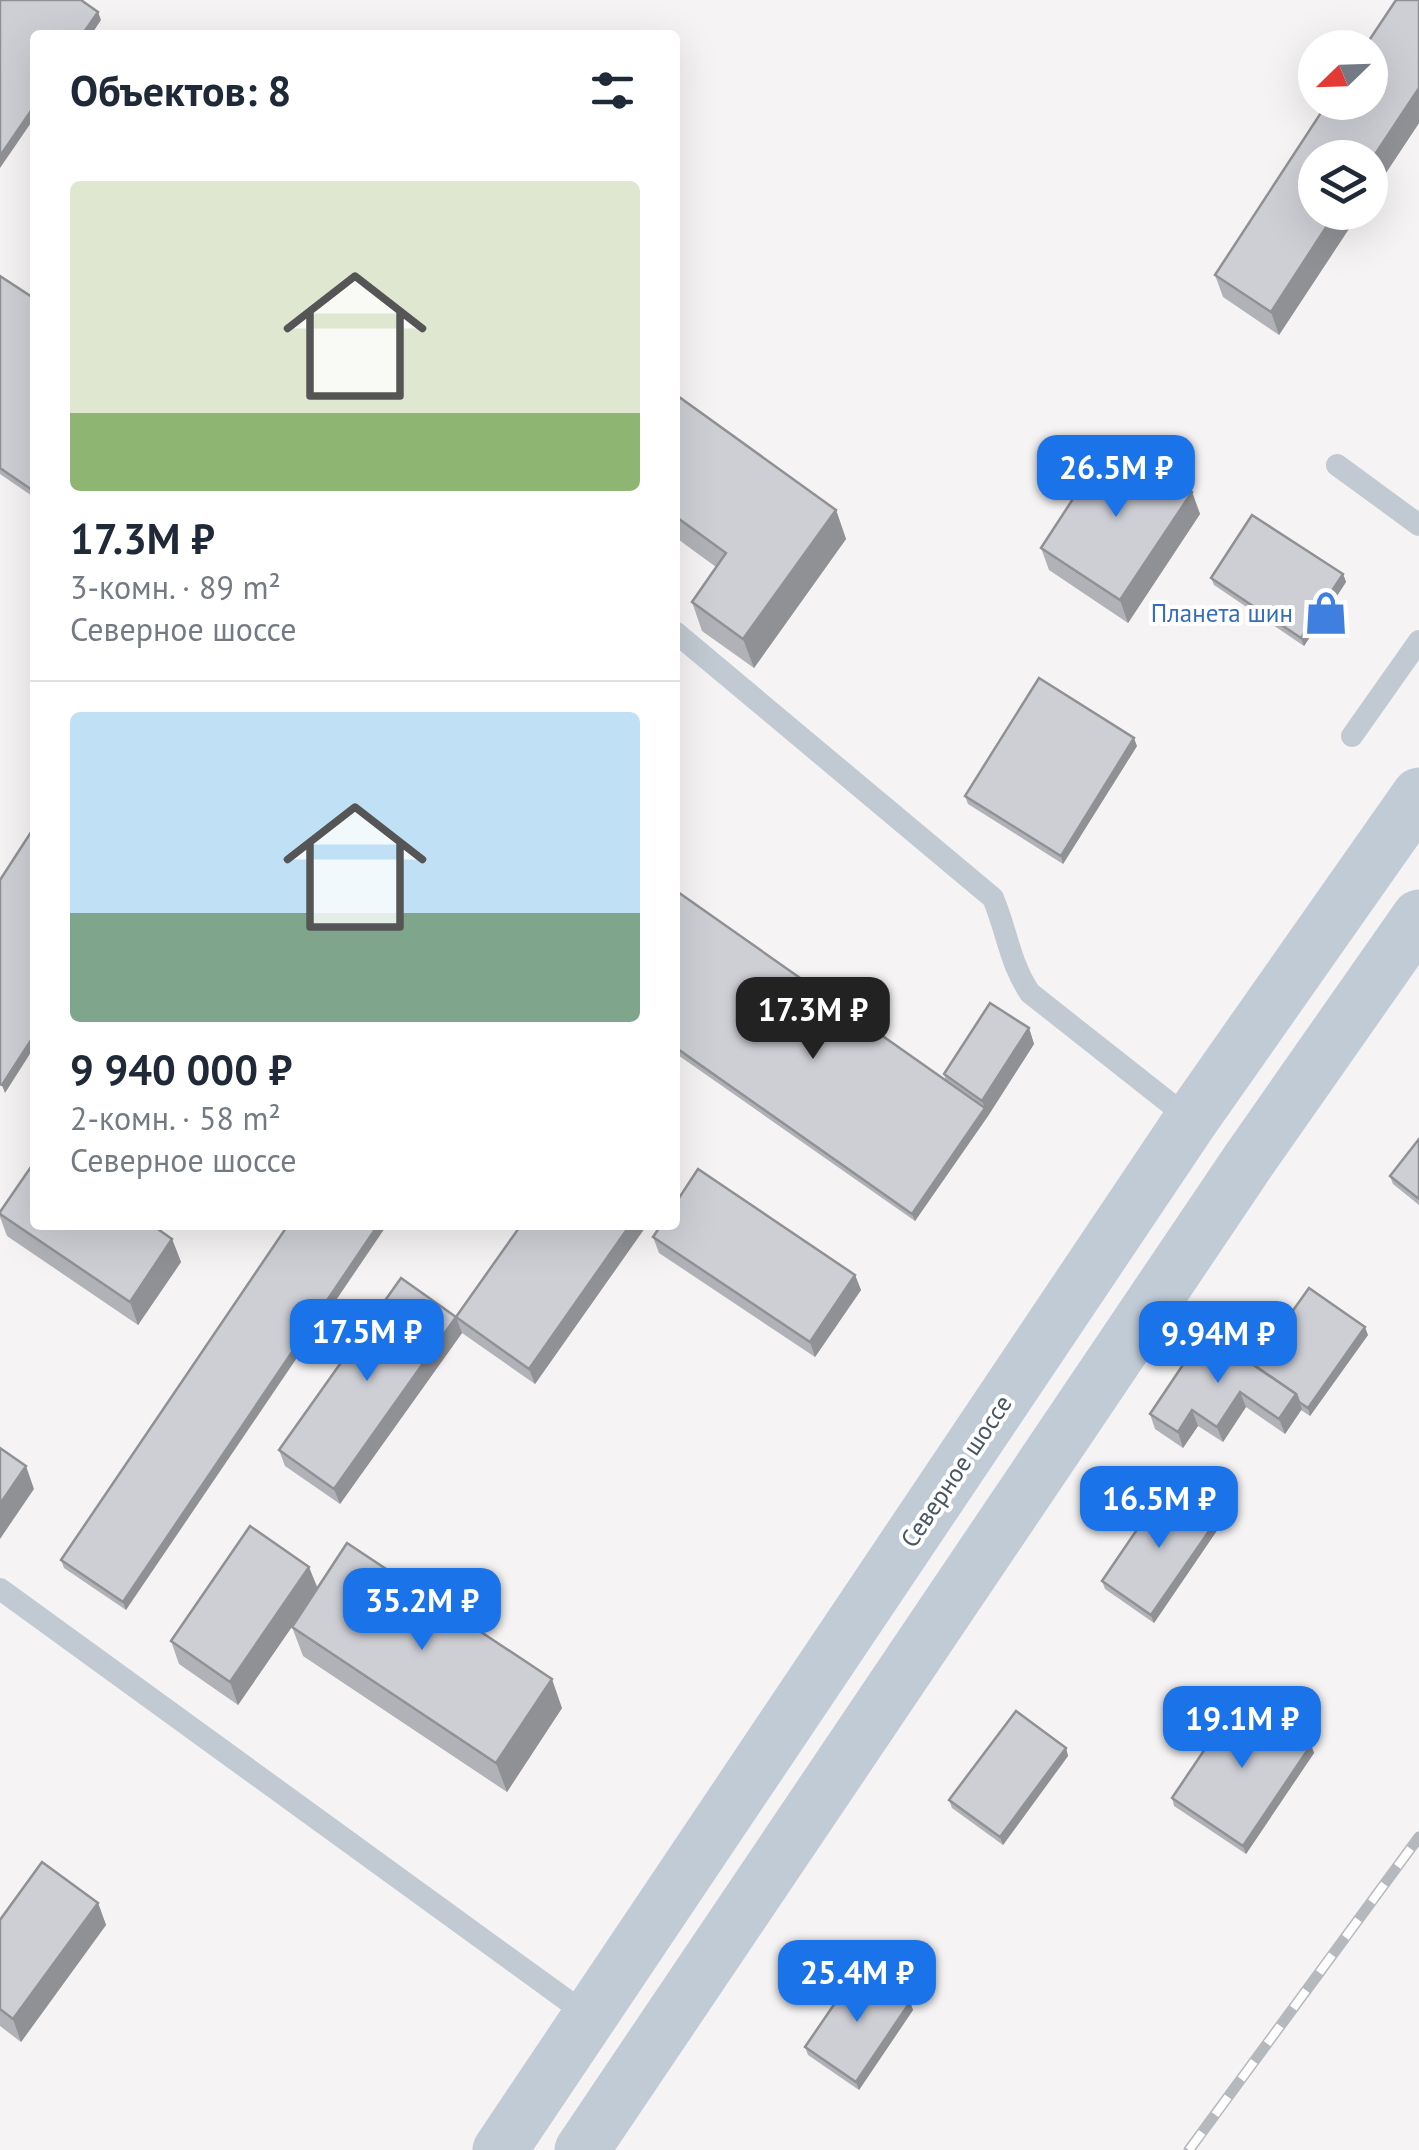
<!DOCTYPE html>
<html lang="ru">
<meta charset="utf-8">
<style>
body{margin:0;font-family:"PT Sans",sans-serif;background:#f6f6f7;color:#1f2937;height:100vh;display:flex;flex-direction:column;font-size:38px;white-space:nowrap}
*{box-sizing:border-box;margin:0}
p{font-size:32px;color:#747a83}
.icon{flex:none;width:55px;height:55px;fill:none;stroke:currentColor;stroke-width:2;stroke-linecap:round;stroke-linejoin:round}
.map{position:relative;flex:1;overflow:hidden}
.details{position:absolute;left:30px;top:30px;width:650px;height:1200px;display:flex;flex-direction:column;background:#fff;border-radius:10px;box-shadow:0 10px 40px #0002}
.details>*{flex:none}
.needle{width:65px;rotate:247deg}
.buttons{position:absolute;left:1298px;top:30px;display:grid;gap:20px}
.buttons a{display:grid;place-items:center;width:90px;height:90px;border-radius:50%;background:#fff;box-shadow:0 10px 40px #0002;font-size:50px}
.price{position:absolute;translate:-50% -85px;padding:0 22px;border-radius:20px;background:#1a73e8;color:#fff;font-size:32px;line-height:65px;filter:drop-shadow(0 2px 5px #0008)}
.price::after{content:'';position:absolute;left:50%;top:60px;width:30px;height:22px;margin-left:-15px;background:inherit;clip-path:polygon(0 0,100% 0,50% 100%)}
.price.current{background:#222;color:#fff}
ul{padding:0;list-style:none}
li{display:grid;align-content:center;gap:20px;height:530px;padding:0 40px}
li+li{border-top:2px solid #e0e1e3}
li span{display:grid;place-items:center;height:310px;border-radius:10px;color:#555}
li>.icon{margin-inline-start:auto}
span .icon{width:180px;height:180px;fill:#fffc;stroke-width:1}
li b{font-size:42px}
h2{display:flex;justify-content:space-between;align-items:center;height:120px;padding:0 40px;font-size:42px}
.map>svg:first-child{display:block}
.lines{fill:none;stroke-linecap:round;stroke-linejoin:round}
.service{stroke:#c1cad2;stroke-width:22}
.secondary{stroke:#c1cbd6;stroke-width:55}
.rail-casing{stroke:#b5b8bd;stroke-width:11}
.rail{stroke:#fff;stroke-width:8;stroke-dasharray:22;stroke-linecap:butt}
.wall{fill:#b0b2b7}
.shaded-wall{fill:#909195}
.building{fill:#cdcfd5;stroke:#909195;stroke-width:2.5}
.labels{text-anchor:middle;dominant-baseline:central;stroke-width:8;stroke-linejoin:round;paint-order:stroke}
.shop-label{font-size:25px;fill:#366cbe;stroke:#fff;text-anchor:end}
.street-label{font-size:25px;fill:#4a5661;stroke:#fff}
</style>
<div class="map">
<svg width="1419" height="2150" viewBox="0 0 1419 2150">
<rect width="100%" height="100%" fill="#f5f3f3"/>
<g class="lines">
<g class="service">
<polyline points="1337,465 1419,525"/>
<path d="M 675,632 L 993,898 C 1007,931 1010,964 1030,993 L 1191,1120"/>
<polyline points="1352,736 1419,641"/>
<polyline points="0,1589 590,2017"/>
</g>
<g class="secondary">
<polyline points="500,2150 1191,1120 1419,795"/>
<polyline points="582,2150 1249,1160 1419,917"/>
</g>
<g class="rail-casing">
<polyline id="rail" points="1189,2150 1419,1837"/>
</g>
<use href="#rail" class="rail"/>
</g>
<g class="wall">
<polygon points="1396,0 1419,0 1419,123 1370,197 1370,158 1315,158 1315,212 1360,212 1279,335 1223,297 1215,275 1328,102 1370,102 1370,48 1364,48"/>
<polygon points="0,276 35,299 35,498 0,474"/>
<polygon points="675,394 836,510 846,539 754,668 702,631 692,602 716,567 675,537"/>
<polygon points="1192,492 1200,514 1128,623 1049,570 1041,548"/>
<polygon points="1343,574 1346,582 1304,646 1214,585 1211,578"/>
<polygon points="1137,746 1063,864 968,804 965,796"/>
<polygon points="675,890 946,1081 944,1074 1029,1028 1034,1044 988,1116 915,1221 675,1053"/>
<polygon points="1419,1139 1419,1205 1393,1184 1390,1176"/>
<polygon points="0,1212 172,1239 181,1262 138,1325 7,1236 0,1217"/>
<polygon points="288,1225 126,1610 64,1568 61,1560"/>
<polygon points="521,1225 647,1225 535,1384 462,1333 340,1504 285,1466 279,1450 456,1317"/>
<polygon points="653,1237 855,1275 861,1290 815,1357 659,1253"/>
<polygon points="1368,1335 1310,1416 1301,1410 1285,1434 1246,1407 1223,1442 1198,1426 1183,1448 1155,1429 1150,1414 1254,1365"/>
<polygon points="1216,1521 1218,1529 1154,1623 1105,1589 1102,1581"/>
<polygon points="317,1588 562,1708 507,1792 303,1656 292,1627 298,1618 238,1705 179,1664 171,1641"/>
<polygon points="1311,1745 1314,1753 1246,1854 1174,1806 1172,1798"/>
<polygon points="1066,1748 1068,1756 1003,1845 952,1808 949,1800"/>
<polygon points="98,1903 106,1925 21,2042 0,2026 0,1920"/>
<polygon points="910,2002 913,2010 859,2090 808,2055 805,2047"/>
</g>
<g class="shaded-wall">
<polygon points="98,12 101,20 91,35 82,35"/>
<polygon points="1419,88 1419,123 1370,197 1370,162"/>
<polygon points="35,105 35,117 0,168 0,156"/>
<polygon points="1336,212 1360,212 1279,335 1271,312"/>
<polygon points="1192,492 1200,514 1128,623 1120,600"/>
<polygon points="836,510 846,539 754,668 743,639"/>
<polygon points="1343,574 1346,582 1304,646 1301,638"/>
<polygon points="1134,738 1137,746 1063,864 1061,856"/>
<polygon points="1029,1028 1034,1044 988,1116 915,1221 912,1214 985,1108 982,1101"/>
<polygon points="35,1034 35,1046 5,1093 2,1085"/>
<polygon points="378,1225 387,1225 126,1610 123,1602"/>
<polygon points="630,1225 647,1225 535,1384 529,1369"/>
<polygon points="172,1239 181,1262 138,1325 130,1302"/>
<polygon points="855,1275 861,1290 815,1357 810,1342"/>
<polygon points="456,1317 462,1333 340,1504 334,1489"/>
<polygon points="1365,1327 1368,1335 1310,1416 1308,1408"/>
<polygon points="1240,1392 1246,1407 1223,1442 1217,1427"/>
<polygon points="1296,1394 1302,1409 1285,1434 1279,1419"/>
<polygon points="1192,1410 1198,1426 1183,1448 1178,1432"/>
<polygon points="26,1466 34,1489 0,1539 0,1504"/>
<polygon points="1216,1521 1218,1529 1154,1623 1151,1615"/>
<polygon points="309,1567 318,1589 238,1705 230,1682"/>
<polygon points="552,1679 562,1708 507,1792 496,1763"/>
<polygon points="1311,1745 1314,1753 1246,1854 1243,1846"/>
<polygon points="1066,1748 1068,1756 1003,1845 1000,1837"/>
<polygon points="98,1903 106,1925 21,2042 13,2019"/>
<polygon points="910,2002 913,2010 859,2090 856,2082"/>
</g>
<g class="building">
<polygon points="0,0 81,0 98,12 82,35 35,35 35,105 0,156"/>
<polygon points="1396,0 1419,0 1419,88 1370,162 1370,158 1315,158 1315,212 1336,212 1271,312 1215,275 1328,102 1370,102 1370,48 1364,48"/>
<polygon points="0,276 35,299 35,492 0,468"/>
<polygon points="675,394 836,510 743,639 692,602 726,553 675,516"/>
<polygon points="1112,439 1192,492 1120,600 1041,548"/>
<polygon points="1252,515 1343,574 1301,638 1211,578"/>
<polygon points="1039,678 1134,738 1061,856 965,796"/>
<polygon points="35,826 35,1034 2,1085 0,1084 0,880"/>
<polygon points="675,890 985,1108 912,1214 675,1047"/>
<polygon points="990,1003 1029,1028 982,1101 944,1074"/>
<polygon points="1419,1139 1419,1199 1390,1176"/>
<polygon points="35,1161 35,1225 152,1225 172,1239 130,1302 0,1214 0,1212"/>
<polygon points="698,1169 855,1275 810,1342 653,1237 661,1225 675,1225 675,1204"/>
<polygon points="288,1225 378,1225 123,1602 61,1560"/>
<polygon points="521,1225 630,1225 529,1369 456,1317"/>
<polygon points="401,1278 456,1317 334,1489 279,1450"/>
<polygon points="1309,1288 1365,1327 1308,1408 1299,1402 1296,1394 1254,1365"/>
<polygon points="1205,1332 1296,1394 1279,1419 1240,1392 1217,1427 1192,1410 1178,1432 1150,1414"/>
<polygon points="0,1448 26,1466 0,1504"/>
<polygon points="1166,1487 1216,1521 1151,1615 1102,1581"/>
<polygon points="250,1526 309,1567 230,1682 171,1641"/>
<polygon points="347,1543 552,1679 496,1763 292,1627"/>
<polygon points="1240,1697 1311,1745 1243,1846 1172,1798"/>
<polygon points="1016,1711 1066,1748 1000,1837 949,1800"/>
<polygon points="42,1862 98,1903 13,2019 0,2009 0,1920"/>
<polygon points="859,1968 910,2002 856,2082 805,2047"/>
</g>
<defs>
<g id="shop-bare" transform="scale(3.45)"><path d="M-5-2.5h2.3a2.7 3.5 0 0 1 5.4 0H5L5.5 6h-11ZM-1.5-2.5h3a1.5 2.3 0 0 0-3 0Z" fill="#3f7fe0" stroke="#fff" stroke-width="2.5" paint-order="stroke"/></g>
</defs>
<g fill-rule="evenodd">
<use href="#shop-bare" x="1326" y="613"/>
</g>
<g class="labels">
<g class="shop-label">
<text x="1293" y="613">Планета шин</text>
</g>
<g class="street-label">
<text transform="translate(956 1471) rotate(-56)">Северное шоссе</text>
</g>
</g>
</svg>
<div class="buttons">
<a><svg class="needle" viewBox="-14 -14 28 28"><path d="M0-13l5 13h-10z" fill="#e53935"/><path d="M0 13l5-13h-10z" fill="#747a83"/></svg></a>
<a><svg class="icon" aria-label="layers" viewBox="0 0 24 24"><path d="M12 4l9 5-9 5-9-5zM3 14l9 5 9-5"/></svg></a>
</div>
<b class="price" style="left:1116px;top:520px">26.5M ₽</b>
<b class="price current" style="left:813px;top:1062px">17.3M ₽</b>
<b class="price" style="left:367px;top:1384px">17.5M ₽</b>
<b class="price" style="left:1218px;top:1386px">9.94M ₽</b>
<b class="price" style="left:1159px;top:1551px">16.5M ₽</b>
<b class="price" style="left:422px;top:1653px">35.2M ₽</b>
<b class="price" style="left:1242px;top:1771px">19.1M ₽</b>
<b class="price" style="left:857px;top:2025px">25.4M ₽</b>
<section class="details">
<h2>Объектов: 8<svg class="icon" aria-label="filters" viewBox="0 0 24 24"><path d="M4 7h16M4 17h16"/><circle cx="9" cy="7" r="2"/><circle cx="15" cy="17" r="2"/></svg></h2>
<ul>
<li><span style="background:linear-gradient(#dfe7d0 75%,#8fb573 0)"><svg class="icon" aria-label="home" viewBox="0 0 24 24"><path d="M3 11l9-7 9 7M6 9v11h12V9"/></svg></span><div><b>17.3M ₽</b><p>3-комн. · 89 m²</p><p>Северное шоссе</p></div></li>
<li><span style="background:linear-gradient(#bfe0f5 65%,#7fa58c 0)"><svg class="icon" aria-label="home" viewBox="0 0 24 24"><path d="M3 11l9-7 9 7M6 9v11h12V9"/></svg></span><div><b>9 940 000 ₽</b><p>2-комн. · 58 m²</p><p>Северное шоссе</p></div></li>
</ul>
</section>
</div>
